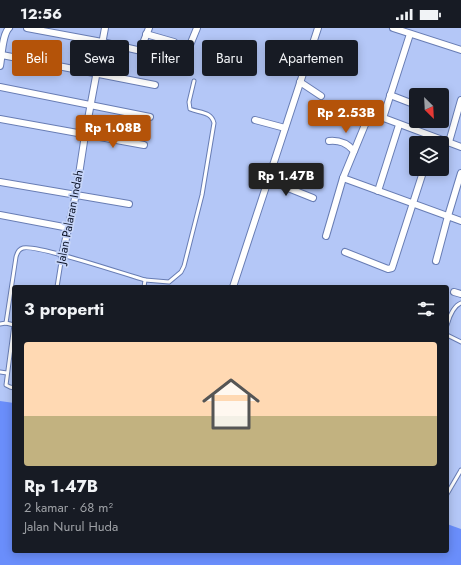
<!DOCTYPE html>
<html lang="id">
<meta charset="utf-8">
<style>
body{margin:0;font-family:Jost,sans-serif;background:#242831;color:#f1f3f6;height:100vh;display:flex;flex-direction:column;font-size:15px;white-space:nowrap}
*{box-sizing:border-box;margin:0}
p{font-size:13px;color:#9ea1a6}
.icon{flex:none;width:22px;height:22px;fill:none;stroke:currentColor;stroke-width:2;stroke-linecap:round;stroke-linejoin:round}
.map{position:relative;flex:1;overflow:hidden}
.sheet{position:absolute;left:12px;top:257px;width:437px;height:268px;display:flex;flex-direction:column;background:#171b24;border-radius:4px;box-shadow:0 2px 10px #0003}
.sheet>*{flex:none}
.banner{position:absolute;left:12px;top:12px;width:437px;height:36px;display:flex;gap:8px}
.needle{width:26px;rotate:156deg}
.controls{position:absolute;left:409px;top:60px;display:grid;gap:8px}
.controls a{display:grid;place-items:center;width:40px;height:40px;border-radius:4px;background:#171b24;box-shadow:0 2px 10px #0003;font-size:20px}
.price{position:absolute;translate:-50% -34px;padding:0 9px;border-radius:4px;background:#b45309;color:#fff;font-size:13px;line-height:26px;filter:drop-shadow(0 1px 2px #0008)}
.price::after{content:'';position:absolute;left:50%;top:24px;width:12px;height:9px;margin-left:-6px;background:inherit;clip-path:polygon(0 0,100% 0,50% 100%)}
.price.current{background:#222;color:#fff}
ul{padding:0;list-style:none}
li{display:grid;align-content:center;gap:8px;height:212px;padding:0 12px}
li span{display:grid;place-items:center;height:124px;border-radius:4px;color:#555}
li>.icon{margin-inline-start:auto}
span .icon{width:72px;height:72px;fill:#fffc;stroke-width:1}
li b{font-size:17px}
h2{display:flex;justify-content:space-between;align-items:center;height:48px;padding:0 12px;font-size:17px}
.tag{padding:0 14px;border-radius:4px;background:#171b24;box-shadow:0 2px 10px #0003;font-size:14px;line-height:36px}
.tag.current{background:#b45309;color:#fff}
.status{display:flex;justify-content:space-between;align-items:center;height:28px;padding:0 20px;background:#171b24;direction:ltr}
.status svg{height:11px;fill:currentColor}
.map>svg:first-child{display:block}
.water{fill:#6a8efb}
.lines{fill:none;stroke-linecap:round;stroke-linejoin:round}
.service-casing{stroke:#687db4;stroke-width:5}
.minor-casing{stroke:#687db4;stroke-width:8}
.service{stroke:#fff;stroke-width:3}
.minor{stroke:#fff;stroke-width:6}
.labels{text-anchor:middle;dominant-baseline:central;stroke-width:3.5;stroke-linejoin:round;paint-order:stroke}
.street-label{font-size:12px;fill:#0a1125;stroke:#c6d5f9}
</style>
<div class="status"><b>12:56</b><svg viewBox="0 0 49 12"><path d="M0 12V9h3v3zM5 12V6h3v6zM10 12V3h3v9zM15 12V0h3v12zM26 1h20v11H26zM47 4h2v5h-2z"/></svg></div>
<div class="map">
<svg width="461" height="537" viewBox="0 0 461 537">
<rect width="100%" height="100%" fill="#b4c7f7"/>
<polygon class="water" points="0,373 14,375 14,523 447,523 447,496 461,501 461,537 0,537"/>
<g class="lines">
<g class="service-casing">
<g id="service">
<path d="M 145,252 L 169,254 L 181,244 L 184,238 L 202,167 L 214,95 C 211,83 199,85 190,81 L 189,74 L 194,53"/>
<polyline points="57,259 62,228"/>
<path d="M 6,295 L 16,229 C 17,225 19,221 23,220 C 36,216 127,247 145,252 L 144,259"/>
<polyline points="0,296 6,295 14,297"/>
<polyline points="14,297 6,357 10,359 14,360"/>
<path d="M 447,297 C 449,290 453,278 461,275"/>
<polyline points="447,307 461,314"/>
<polyline points="0,344 7,345"/>
<polyline points="447,466 461,442"/>
</g>
</g>
<g class="minor-casing">
<g id="minor">
<polyline points="27,0 102,14 159,27"/>
<polyline points="393,0 461,22"/>
<polyline points="146,6 174,14"/>
<polyline points="140,23 149,0"/>
<polyline points="2,27 155,57"/>
<polyline points="183,34 197,0"/>
<path d="M 0,38 C 2,28 2,7 9,0"/>
<polyline points="300,54 321,68"/>
<polyline points="0,59 150,89"/>
<polyline points="390,67 416,77"/>
<polyline points="383,90 410,6"/>
<polyline points="0,91 144,117"/>
<polyline points="255,92 285,100"/>
<path d="M 329,113 C 340,112 347,115 354,123"/>
<polyline points="449,114 461,72"/>
<polyline points="270,147 279,151 283,158 313,170"/>
<polyline points="343,150 461,193"/>
<polyline points="0,154 129,176"/>
<polyline points="378,163 399,97"/>
<polyline points="0,187 69,200"/>
<polyline points="326,208 343,150 369,87 373,86 461,119"/>
<polyline points="345,224 388,241 392,240 424,141"/>
<polyline points="62,228 76,166 85,107 105,0"/>
<polyline points="436,233 448,188 461,145"/>
<polyline points="233,259 318,0"/>
<polyline points="454,264 461,266"/>
</g>
</g>
<use href="#service" class="service"/>
<use href="#minor" class="minor"/>
</g>
<g class="labels">
<g class="street-label">
<text transform="translate(70 189) rotate(-79)">Jalan Palaran Indah</text>
</g>
</g>
</svg>
<div class="controls">
<a><svg class="needle" viewBox="-14 -14 28 28"><path d="M0-13l5 13h-10z" fill="#e53935"/><path d="M0 13l5-13h-10z" fill="#9ea1a6"/></svg></a>
<a><svg class="icon" aria-label="layers" viewBox="0 0 24 24"><path d="M12 4l9 5-9 5-9-5zM3 14l9 5 9-5"/></svg></a>
</div>
<b class="price" style="left:346px;top:106px">Rp 2.53B</b>
<b class="price" style="left:113px;top:121px">Rp 1.08B</b>
<b class="price current" style="left:286px;top:169px">Rp 1.47B</b>
<div class="banner">
<a class="tag current">Beli</a>
<a class="tag">Sewa</a>
<a class="tag">Filter</a>
<a class="tag">Baru</a>
<a class="tag">Apartemen</a>
</div>
<section class="sheet">
<h2>3 properti<svg class="icon" aria-label="filters" viewBox="0 0 24 24"><path d="M4 7h16M4 17h16"/><circle cx="9" cy="7" r="2"/><circle cx="15" cy="17" r="2"/></svg></h2>
<ul>
<li><span style="background:linear-gradient(#ffd9b3 60%,#c2b280 0)"><svg class="icon" aria-label="home" viewBox="0 0 24 24"><path d="M3 11l9-7 9 7M6 9v11h12V9"/></svg></span><div><b>Rp 1.47B</b><p>2 kamar · 68 m²</p><p>Jalan Nurul Huda</p></div></li>
</ul>
</section>
</div>
